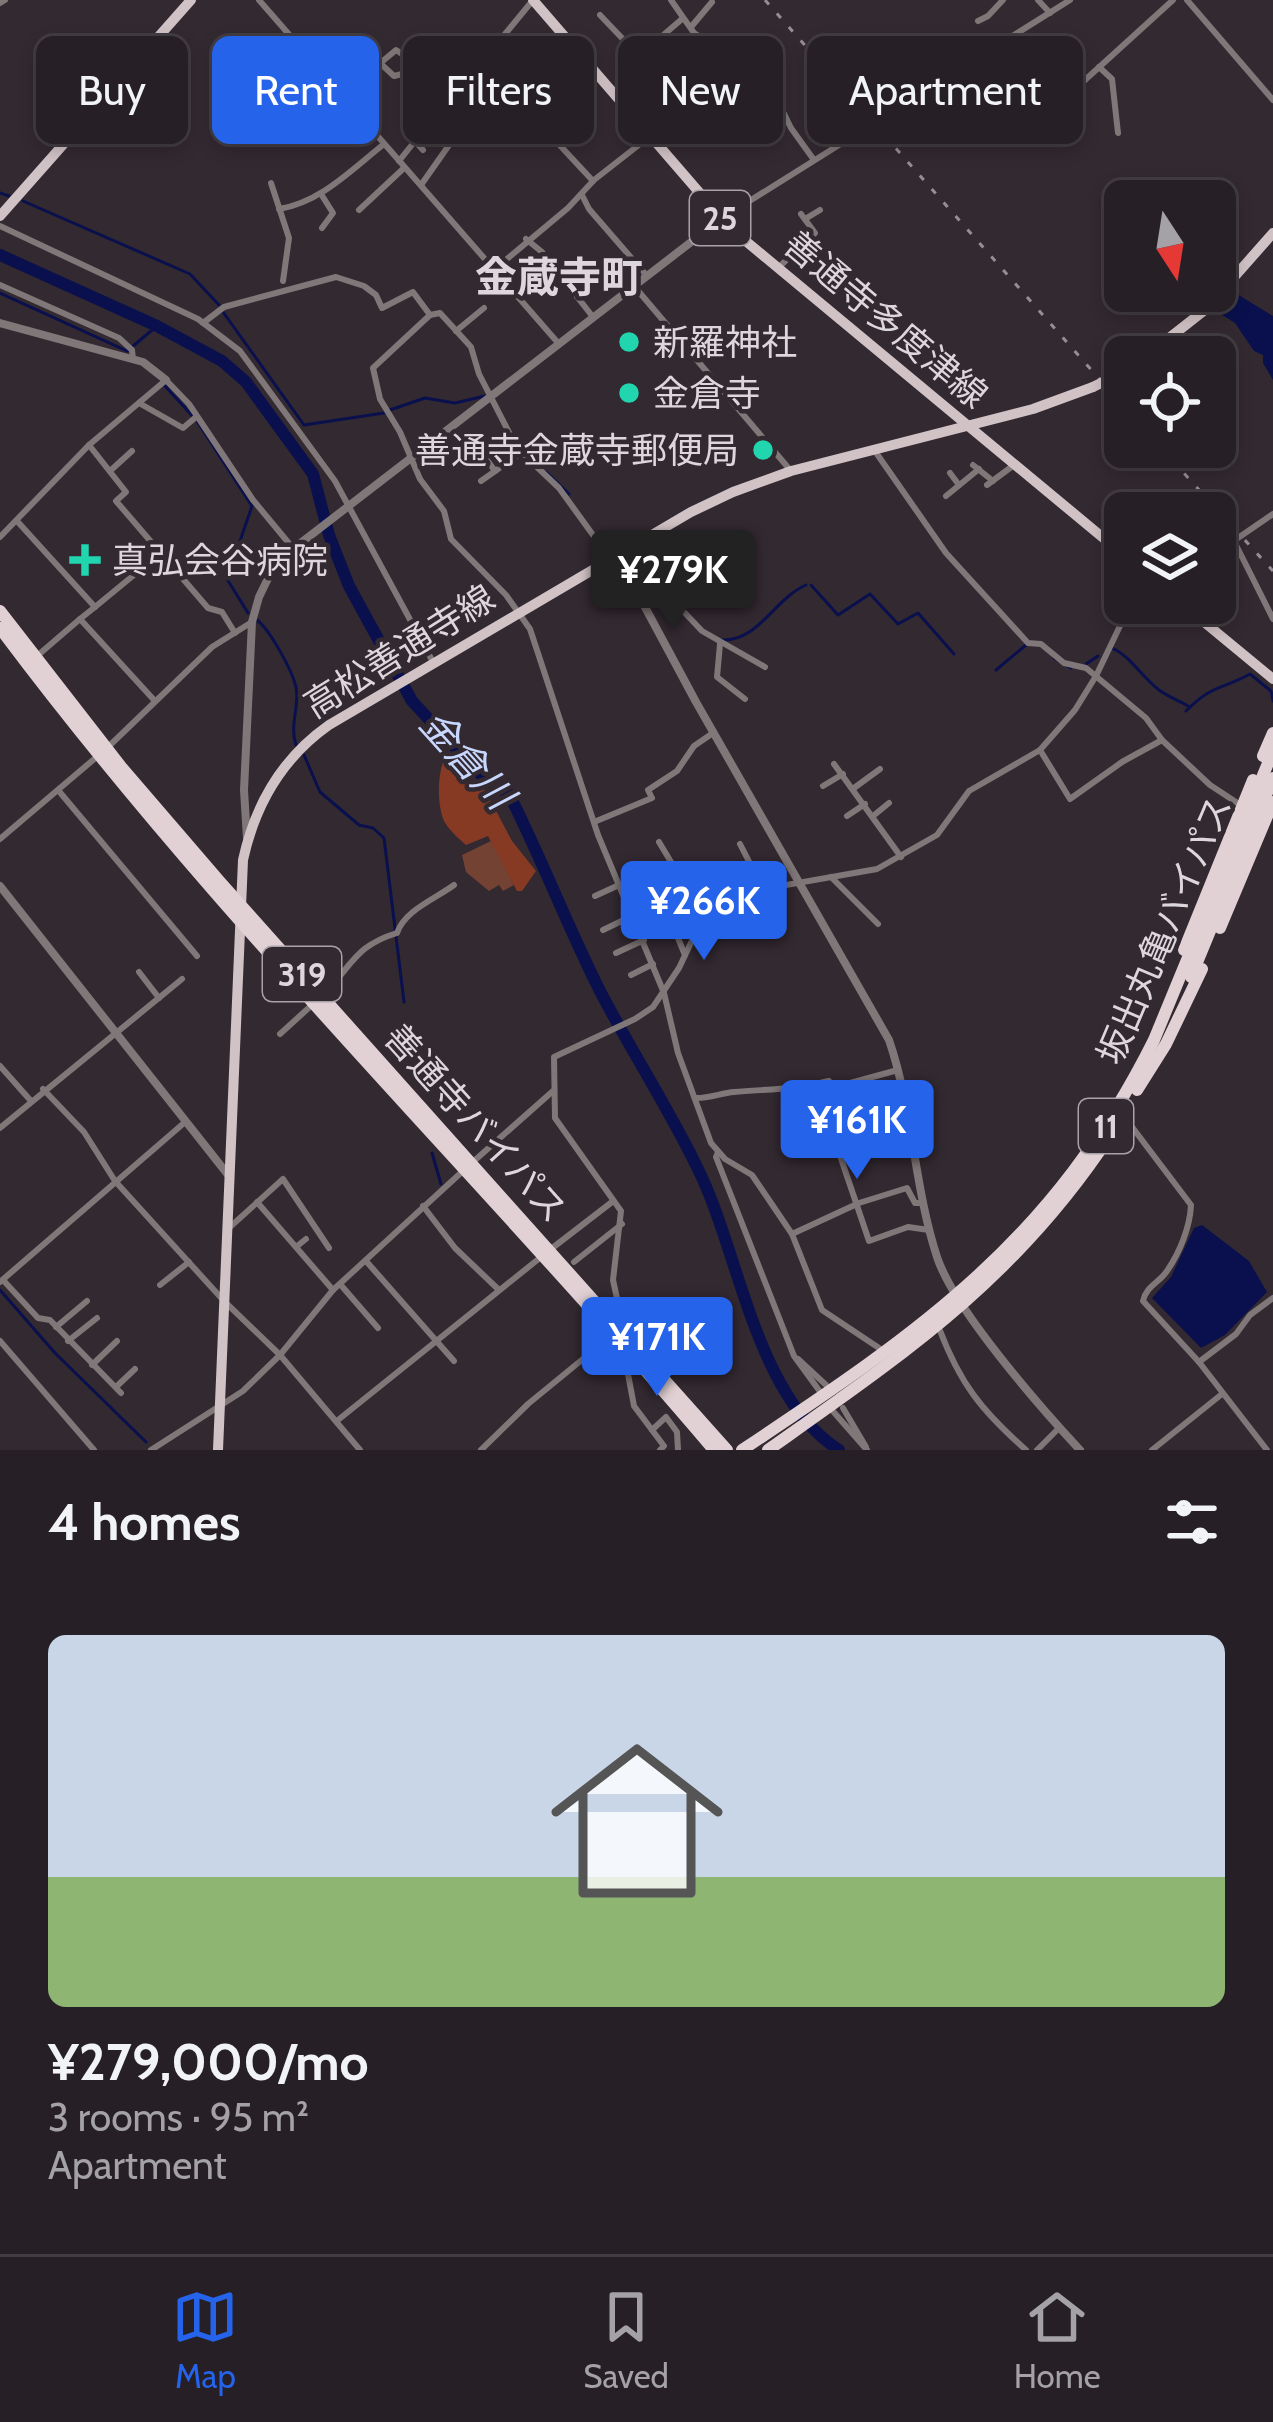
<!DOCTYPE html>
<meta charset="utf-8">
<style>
body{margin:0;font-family:Cabin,"Noto Sans JP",sans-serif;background:#2e272d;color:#f1f3f6;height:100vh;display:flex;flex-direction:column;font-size:45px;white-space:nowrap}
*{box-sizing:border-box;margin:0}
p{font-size:39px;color:#a4a2a7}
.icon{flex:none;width:66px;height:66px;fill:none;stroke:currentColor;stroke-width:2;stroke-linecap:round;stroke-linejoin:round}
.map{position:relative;height:1450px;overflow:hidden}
.drawer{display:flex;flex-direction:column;background:#261f25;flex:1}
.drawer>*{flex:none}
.guide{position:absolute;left:36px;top:36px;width:1203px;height:108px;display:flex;gap:24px}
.needle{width:78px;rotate:168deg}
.fabs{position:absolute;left:1104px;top:180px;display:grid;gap:24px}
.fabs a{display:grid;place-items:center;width:132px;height:132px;border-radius:18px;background:#261f25;box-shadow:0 6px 18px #0003,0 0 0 3px #423d42;font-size:60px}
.price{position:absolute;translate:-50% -102px;padding:0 27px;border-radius:12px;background:#2563eb;color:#fff;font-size:39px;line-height:78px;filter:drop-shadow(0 3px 6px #0008)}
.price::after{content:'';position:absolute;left:50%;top:72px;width:36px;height:27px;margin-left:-18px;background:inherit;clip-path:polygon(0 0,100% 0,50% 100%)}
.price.selected{background:#222;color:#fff}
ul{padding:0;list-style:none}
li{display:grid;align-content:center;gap:24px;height:636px;padding:0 48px}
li+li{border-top:3px solid #423d42}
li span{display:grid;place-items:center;height:372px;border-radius:18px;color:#555}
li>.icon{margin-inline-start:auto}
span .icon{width:216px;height:216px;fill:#fffc;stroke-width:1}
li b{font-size:51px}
h2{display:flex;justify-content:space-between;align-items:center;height:144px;padding:0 48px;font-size:51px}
.tag{padding:0 42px;border-radius:18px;background:#261f25;box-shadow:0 6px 18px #0003,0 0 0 3px #423d42;font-size:42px;line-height:108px}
.tag.selected{background:#2563eb;color:#fff}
.tab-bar{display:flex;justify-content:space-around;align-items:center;height:168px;border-top:3px solid #423d42;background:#261f25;font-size:33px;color:#a4a2a7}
.tab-bar a{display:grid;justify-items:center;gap:6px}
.tab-bar .selected{color:#2563eb}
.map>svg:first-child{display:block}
.green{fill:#744233}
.forest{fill:#863a24}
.water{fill:#09104d}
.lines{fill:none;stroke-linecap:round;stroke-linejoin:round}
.stream{stroke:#09104d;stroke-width:3}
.river{stroke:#09104d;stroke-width:12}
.minor{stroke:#7f7778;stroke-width:6}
.tertiary{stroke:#7f7778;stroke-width:8}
.primary{stroke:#d1c2c5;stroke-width:10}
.trunk{stroke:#e2d1d4;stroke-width:12}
.rail{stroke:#978e95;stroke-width:3;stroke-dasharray:6 12;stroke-linecap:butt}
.primary-bridge{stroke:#d1c2c5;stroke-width:10}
.poi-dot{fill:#21d5af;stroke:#332931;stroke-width:4.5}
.labels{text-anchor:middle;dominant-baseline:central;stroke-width:9;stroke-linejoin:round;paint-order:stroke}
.shield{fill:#332931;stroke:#aaa2a9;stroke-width:3}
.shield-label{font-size:33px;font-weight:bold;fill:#ddd6dc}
.street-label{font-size:36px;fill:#ddd6dc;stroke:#332931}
.poi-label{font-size:36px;fill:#ddd6dc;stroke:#332931;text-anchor:start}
.water-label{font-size:39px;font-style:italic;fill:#c8d7fd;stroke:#332931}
.quarter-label{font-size:42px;font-weight:bold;fill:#ddd6dc;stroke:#332931}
</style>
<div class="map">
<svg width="1273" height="1450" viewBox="0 0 1273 1450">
<rect width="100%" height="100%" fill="#332931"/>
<polygon class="green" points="491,841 514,885 503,891 499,885 489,891 466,872 462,855"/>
<path class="forest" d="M 445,757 L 454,758 L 462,774 L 485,790 L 512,841 L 536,871 L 522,891 L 517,891 L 488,836 L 466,845 C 459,839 448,829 444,821 C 437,804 437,774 445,757 Z"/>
<g class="water">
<polygon points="1232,291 1273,316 1273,380 1263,363 1263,355 1254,351 1235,323 1213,309"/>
<polygon points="1202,1225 1249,1261 1267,1292 1225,1335 1201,1348 1152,1298 1171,1277 1194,1228"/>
</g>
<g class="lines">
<g class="stream">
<polyline points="0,193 9,196"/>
<polyline points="23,201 190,274 219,305"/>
<polyline points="0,293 127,351 157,326"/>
<polyline points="223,312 304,425 384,413"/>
<polyline points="165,386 197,421 252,506 227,579 248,613"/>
<polyline points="390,410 425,398 455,403 485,396"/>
<polyline points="546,472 569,494"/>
<polyline points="620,539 627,541"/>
<polyline points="640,552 660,581"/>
<polyline points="811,585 838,615 870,594 898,624 918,613 954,654"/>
<path d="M 257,620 C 270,630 292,670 296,687 C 300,706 289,725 296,745"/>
<path d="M 722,640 C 759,641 774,599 806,585"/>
<path d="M 1112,648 C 1130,656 1142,677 1159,690 C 1167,696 1179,701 1188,706"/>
<polyline points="1054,658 1071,668"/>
<polyline points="1086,664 1098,656"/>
<polyline points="996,670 1026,645"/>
<path d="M 1186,711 C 1213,684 1221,690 1250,674 L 1271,691 L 1273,701"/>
<polyline points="304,755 320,792 359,825 373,828 384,838 404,1002"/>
<polyline points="432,1153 441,1184"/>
<polyline points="0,1290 55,1353 146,1442"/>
</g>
<path class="river" d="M 0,255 L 157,326 L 222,361 L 246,382 L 313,474 L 329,535 L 349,586 L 412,701 L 481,775 L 509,794 C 542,859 568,928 601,993 C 632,1052 669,1109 698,1169 C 740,1254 755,1396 839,1450"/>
<g class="minor">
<polyline points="259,0 559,344"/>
<polyline points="671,0 694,33 766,77 791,128 814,160"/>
<polyline points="1038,0 1050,13"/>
<polyline points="1187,0 1273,100"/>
<polyline points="0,3 5,0"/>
<polyline points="600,15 639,56 682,19"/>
<polyline points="978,21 988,16 1003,0"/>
<polyline points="691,27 712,2"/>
<path d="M 560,32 C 549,50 546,80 539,90 C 531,100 525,103 521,115 L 554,139 L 593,181"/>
<polyline points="64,48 110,90"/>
<path d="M 980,57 L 981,104 C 1009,110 1038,116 1063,100 L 1173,0"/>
<polyline points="381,64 394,76 402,74 408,80"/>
<polyline points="1099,67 1112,79 1118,133"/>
<polyline points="343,94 396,50 416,63"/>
<polyline points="399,161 415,141 423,150"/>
<polyline points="271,183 289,238 283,281"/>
<polyline points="421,185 461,128 468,112 473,73 533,0"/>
<polyline points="321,194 333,213 322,228"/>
<polyline points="582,195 589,209 647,276"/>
<path d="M 279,209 C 321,202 351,170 384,144"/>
<polyline points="359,210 404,168"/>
<polyline points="724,217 1070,0"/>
<polyline points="805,219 820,210"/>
<polyline points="0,226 198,319 240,351 335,481 433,662"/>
<polyline points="526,239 542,252 593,317"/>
<polyline points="778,268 815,233 801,214"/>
<polyline points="495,269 568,208 594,180 649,137"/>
<polyline points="0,285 119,338 132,350 133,359"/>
<polyline points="634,286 791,471"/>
<polyline points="430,315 373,368 380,399 400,432 420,479 444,511 451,539 506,595 530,629 598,835 664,993 678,1053 711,1143 725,1159 752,1175 769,1200 792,1234 822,1310 882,1350"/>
<polyline points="203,323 224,307 336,277 364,286 376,295 382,308 413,292 430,315 440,313 471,347 479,374 517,448 559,488 593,535 615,554"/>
<polyline points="456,331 484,308"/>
<polyline points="139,403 183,428 196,417"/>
<polyline points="89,445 126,492 116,501 208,608 222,612 235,633"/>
<polyline points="877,454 946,553 1028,643 1041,644 1064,663 1086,668 1146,718 1162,740 1210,785 1242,806"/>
<polyline points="487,460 495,471"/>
<polyline points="973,465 993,481"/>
<polyline points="110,471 132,451"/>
<polyline points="950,473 959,485"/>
<polyline points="481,481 521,453"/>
<polyline points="987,485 1014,465"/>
<polyline points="946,496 979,469"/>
<polyline points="17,521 95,607 80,619 154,700"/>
<polyline points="0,537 89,445 166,380 189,404 253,500 292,547"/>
<polyline points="1234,541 1273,619"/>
<polyline points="633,546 648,574 702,631 765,667"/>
<polyline points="1215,548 1235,540 1273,514"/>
<polyline points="95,607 163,551"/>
<polyline points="720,644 717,677 745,699"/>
<polyline points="37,656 80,619"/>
<polyline points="1040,750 1070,799 1122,762 1162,740"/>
<polyline points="834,764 901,857"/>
<polyline points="823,786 843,774"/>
<polyline points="854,788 880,769"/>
<polyline points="58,790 197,956"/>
<polyline points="847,816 865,804"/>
<polyline points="873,816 889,803"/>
<polyline points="594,822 652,798 648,790 677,771 694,746 713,733"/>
<polyline points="0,839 106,749 212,647 252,622"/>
<polyline points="659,842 683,882 706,911"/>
<polyline points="740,844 763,889"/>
<polyline points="831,877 878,924"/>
<polyline points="595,896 619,885"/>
<polyline points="630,907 683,882"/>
<polyline points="673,926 685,955"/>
<polyline points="603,930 632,916"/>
<polyline points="616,953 644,940"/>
<polyline points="139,972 159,998"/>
<polyline points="631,975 653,964"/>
<path d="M 322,995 C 353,966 354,946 397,933 C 405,910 435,899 454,885"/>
<polyline points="280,1034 313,1004"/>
<polyline points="0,1066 31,1101"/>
<polyline points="832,1088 829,1123 869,1241 908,1227 929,1230"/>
<polyline points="43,1089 84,1132 115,1181 224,1301 280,1355 360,1450"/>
<path d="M 696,1098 C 711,1098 721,1093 734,1092 C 767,1089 795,1090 829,1081 L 832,1088 L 898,1070"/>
<path d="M 1123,1115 L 1191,1205 C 1190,1227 1180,1252 1167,1271 C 1159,1283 1146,1286 1143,1301 L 1199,1362 L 1267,1450"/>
<polyline points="0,1128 182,979"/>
<polyline points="718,1152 716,1157 794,1356 821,1393"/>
<polyline points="474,1161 553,1091"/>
<polyline points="257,1202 333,1290"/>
<polyline points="423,1206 455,1248 498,1289"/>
<polyline points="230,1227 283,1179 329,1248"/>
<polyline points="792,1234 859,1203 907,1188 915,1203 924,1203"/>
<polyline points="296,1247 306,1239"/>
<polyline points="551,1249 612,1202"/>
<polyline points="366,1261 454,1361"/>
<polyline points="574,1262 622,1224"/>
<polyline points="3,1280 38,1318 50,1320 121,1393"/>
<polyline points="0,1282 184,1123"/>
<polyline points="340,1284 378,1328"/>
<polyline points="160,1285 189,1262"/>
<polyline points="618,1325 620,1312 613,1280 621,1211 555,1118 554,1057 635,1019 653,1007 679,968 706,911 716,904 741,893 877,869 937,835 969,791 1040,750 1075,710 1096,676 1131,603"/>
<polyline points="56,1327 87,1301"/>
<path d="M 939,1328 C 960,1384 982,1411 1026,1450"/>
<polyline points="0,1341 94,1450"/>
<polyline points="68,1341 97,1318"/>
<polyline points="602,1346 628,1374 634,1406 652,1430 666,1417 677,1432 678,1450"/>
<polyline points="798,1359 826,1385"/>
<polyline points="1199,1362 1236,1334 1250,1315 1273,1298"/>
<polyline points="92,1365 117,1341"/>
<polyline points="116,1387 135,1369"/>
<polyline points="843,1408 866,1447"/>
<polyline points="831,1409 867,1450"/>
<polyline points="338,1420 541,1257"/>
<polyline points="652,1430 664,1446 660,1450"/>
<polyline points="151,1450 243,1391 280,1355 333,1290 464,1170"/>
<polyline points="481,1450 528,1404 611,1336"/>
<polyline points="1037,1450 1059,1428"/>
<polyline points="1152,1450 1222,1394"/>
</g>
<g class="tertiary">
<polyline points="0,323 143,362 166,380"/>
<path d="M 617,555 L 696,702 L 889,1040 C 913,1110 914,1187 937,1257 C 954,1309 1041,1408 1080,1450"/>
<polyline points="247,839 244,790 252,622 259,597 276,562 721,219"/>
<polyline points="0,886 229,1176"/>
</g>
<g class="primary">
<polyline points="533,0 730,228 1125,556"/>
<polyline points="0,216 191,0"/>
<polyline points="1145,357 1206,309 1273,233"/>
<polyline points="1107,380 1125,370"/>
<polyline points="1181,603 1273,679"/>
<path d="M 218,1450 L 243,860 C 255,805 282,758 329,725 L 691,512 L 733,492 L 791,471 L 1033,409 L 1093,387"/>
</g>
<g class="trunk">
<polyline points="0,611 122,768 220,882 727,1450"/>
<path d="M 0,628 C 217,919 479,1173 714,1450"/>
<polyline points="1263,756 1273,733"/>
<polyline points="1220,928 1273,802"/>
<polyline points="1184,950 1253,780"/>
<polyline points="1191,977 1273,778"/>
<polyline points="1137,1090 1166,1044 1202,969"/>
<path d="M 742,1450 C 923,1330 1054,1240 1154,1040 L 1273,751"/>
<path d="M 768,1450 C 905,1353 1017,1278 1111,1134"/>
</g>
<g class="rail">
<polyline points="765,0 1125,408"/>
<polyline points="1160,447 1273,571"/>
</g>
<polyline class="primary-bridge" points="1093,387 1107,380"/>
</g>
<g class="poi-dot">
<circle cx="629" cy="342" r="12"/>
<circle cx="629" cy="393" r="12"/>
<circle cx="763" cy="450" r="12"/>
<path d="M79 542h12v12h12v12h-12v12h-12v-12h-12v-12h12z"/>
</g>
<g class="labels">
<g class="shield">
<rect x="690" y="191" width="60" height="54" rx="9"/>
<rect x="263" y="947" width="78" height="54" rx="9"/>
<rect x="1079" y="1099" width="54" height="54" rx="9"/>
</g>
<g class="shield-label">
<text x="720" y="218">25</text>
<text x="302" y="974">319</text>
<text x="1106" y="1126">11</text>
</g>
<g class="street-label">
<text transform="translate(886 319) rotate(40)">善通寺多度津線</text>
<text transform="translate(399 651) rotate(-32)">高松善通寺線</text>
<text transform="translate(1164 930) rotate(-67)">坂出丸亀バイパス</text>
<text transform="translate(476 1123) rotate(48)">善通寺バイパス</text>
</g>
<g class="poi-label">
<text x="653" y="342">新羅神社</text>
<text x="653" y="393">金倉寺</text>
<text x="739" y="450" text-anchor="end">善通寺金蔵寺郵便局</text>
<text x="112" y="560">真弘会谷病院</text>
</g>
<g class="water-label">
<text transform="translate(467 759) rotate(48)">金倉川</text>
</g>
<g class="quarter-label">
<text x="559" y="277">金蔵寺町</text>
</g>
</g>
</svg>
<div class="fabs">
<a><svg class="needle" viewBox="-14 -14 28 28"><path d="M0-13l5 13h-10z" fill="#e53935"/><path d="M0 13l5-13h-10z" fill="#a4a2a7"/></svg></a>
<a><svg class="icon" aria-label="locate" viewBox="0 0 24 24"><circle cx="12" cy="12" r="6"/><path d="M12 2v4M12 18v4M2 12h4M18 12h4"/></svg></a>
<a><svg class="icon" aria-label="layers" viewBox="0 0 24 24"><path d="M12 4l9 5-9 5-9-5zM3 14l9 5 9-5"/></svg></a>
</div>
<b class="price selected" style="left:673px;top:632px">¥279K</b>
<b class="price" style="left:704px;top:963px">¥266K</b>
<b class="price" style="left:857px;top:1182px">¥161K</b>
<b class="price" style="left:657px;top:1399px">¥171K</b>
<div class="guide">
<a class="tag">Buy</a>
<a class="tag selected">Rent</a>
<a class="tag">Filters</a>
<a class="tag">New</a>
<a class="tag">Apartment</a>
</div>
</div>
<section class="drawer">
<h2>4 homes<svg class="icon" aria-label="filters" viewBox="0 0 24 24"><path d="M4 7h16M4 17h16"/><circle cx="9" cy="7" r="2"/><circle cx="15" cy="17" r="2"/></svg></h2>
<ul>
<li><span style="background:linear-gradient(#c9d6e8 65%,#8fb573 0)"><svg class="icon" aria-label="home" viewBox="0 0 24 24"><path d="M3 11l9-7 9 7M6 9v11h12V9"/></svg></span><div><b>¥279,000/mo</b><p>3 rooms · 95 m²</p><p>Apartment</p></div></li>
</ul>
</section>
<nav class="tab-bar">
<a class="selected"><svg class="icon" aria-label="map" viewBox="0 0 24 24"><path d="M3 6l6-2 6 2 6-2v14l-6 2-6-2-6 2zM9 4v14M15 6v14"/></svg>Map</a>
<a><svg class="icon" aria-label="saved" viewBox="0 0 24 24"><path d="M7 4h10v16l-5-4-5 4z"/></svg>Saved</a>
<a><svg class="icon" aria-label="home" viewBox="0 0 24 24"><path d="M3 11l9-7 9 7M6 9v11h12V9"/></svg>Home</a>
</nav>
